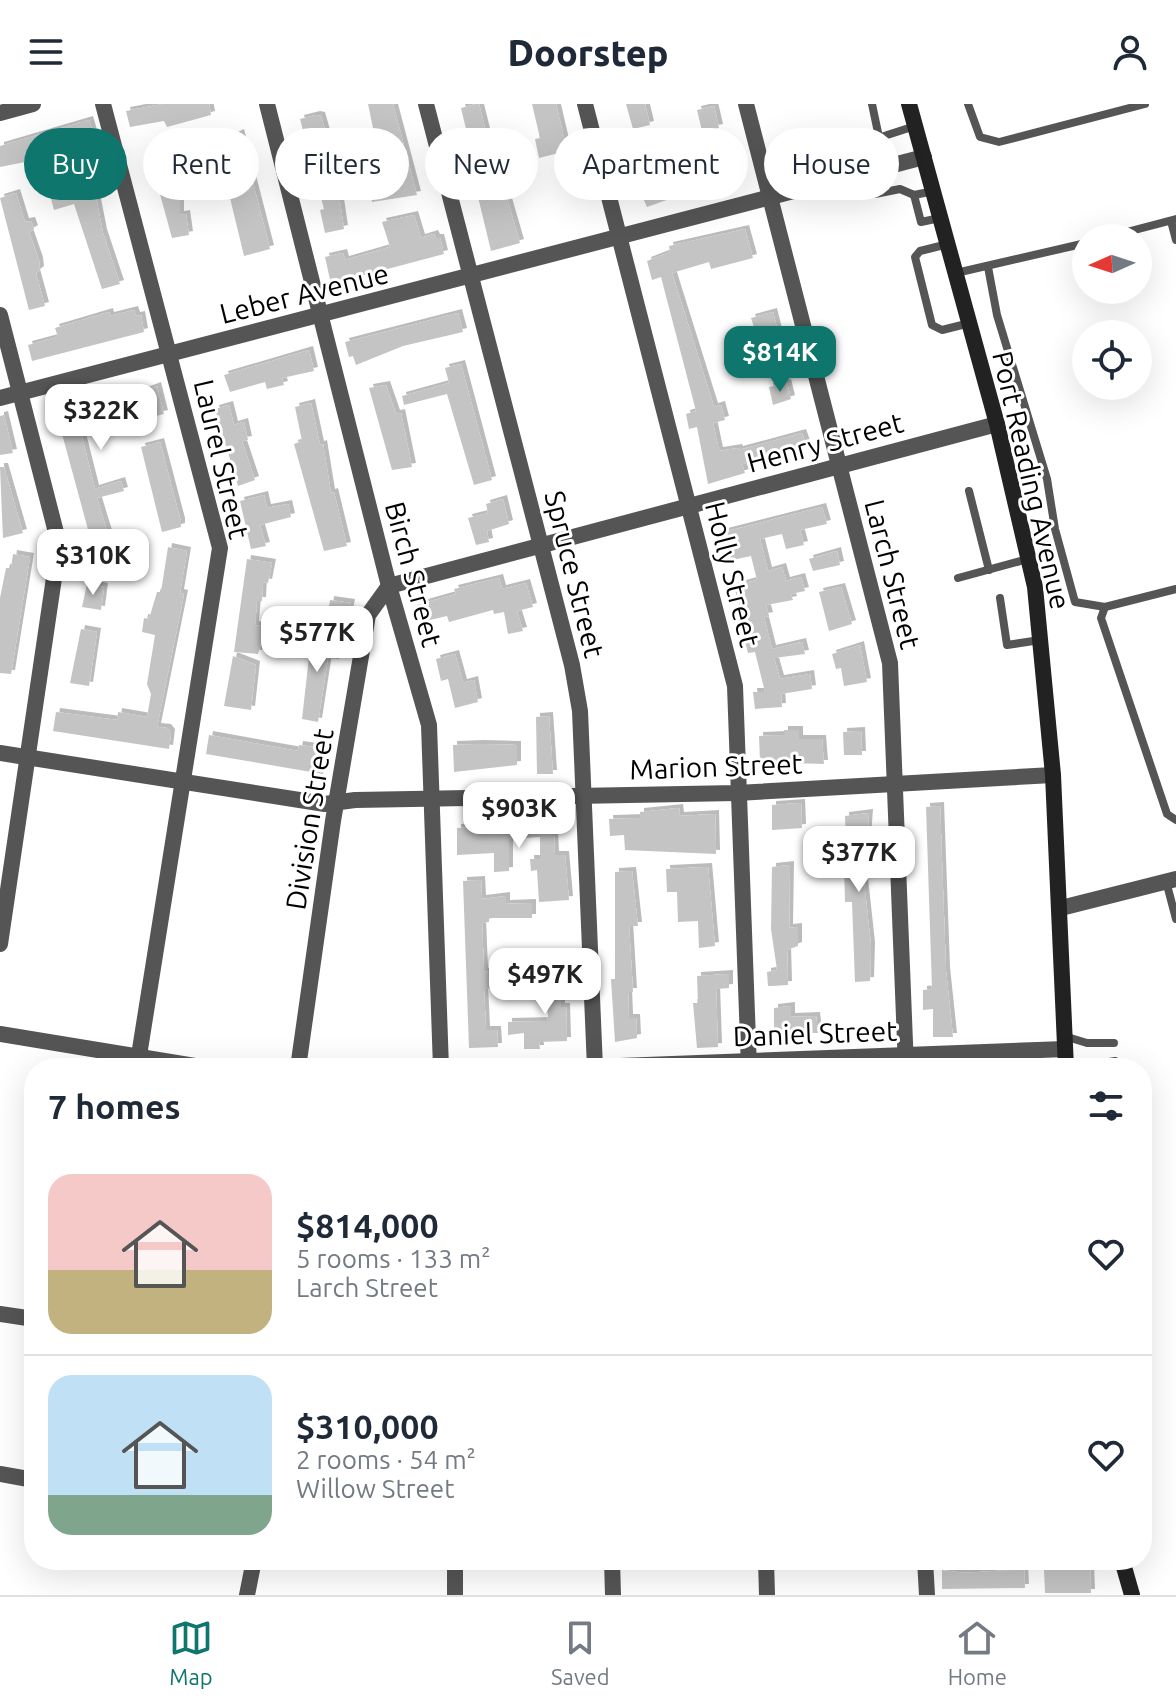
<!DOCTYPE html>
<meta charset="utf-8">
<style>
body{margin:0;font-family:Ubuntu,sans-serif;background:#f6f6f7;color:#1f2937;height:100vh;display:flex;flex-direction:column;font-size:30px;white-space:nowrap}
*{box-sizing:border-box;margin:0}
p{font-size:26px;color:#747a83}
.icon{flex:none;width:44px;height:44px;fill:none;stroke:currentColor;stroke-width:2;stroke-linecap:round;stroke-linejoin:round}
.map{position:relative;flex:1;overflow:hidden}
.drawer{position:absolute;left:24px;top:954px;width:1128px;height:512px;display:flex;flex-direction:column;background:#fff;border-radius:32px;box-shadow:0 8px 32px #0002}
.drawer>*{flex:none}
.banner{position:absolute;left:24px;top:24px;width:1128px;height:72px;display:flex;gap:16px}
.needle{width:52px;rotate:267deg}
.tools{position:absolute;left:1072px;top:120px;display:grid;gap:16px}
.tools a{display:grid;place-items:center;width:80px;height:80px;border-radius:50%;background:#fff;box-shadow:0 8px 32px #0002;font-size:40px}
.price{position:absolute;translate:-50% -68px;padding:0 18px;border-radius:16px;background:#fff;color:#222;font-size:26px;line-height:52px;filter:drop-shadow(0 2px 4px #0008)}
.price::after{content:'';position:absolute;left:50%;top:48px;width:24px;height:18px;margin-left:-12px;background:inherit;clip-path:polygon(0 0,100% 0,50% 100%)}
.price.selected{background:#0f766e;color:#fff}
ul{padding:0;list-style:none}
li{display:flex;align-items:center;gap:24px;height:200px;padding:0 24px}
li+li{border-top:2px solid #e0e1e3}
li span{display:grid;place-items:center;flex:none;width:224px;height:160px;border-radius:24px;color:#555}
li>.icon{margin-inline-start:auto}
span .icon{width:96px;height:96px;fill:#fffc;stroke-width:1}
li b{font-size:34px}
h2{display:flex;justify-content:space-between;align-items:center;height:96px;padding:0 24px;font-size:34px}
.pill{padding:0 28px;border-radius:36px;background:#fff;box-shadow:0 8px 32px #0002;font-size:28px;line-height:72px}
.pill.selected{background:#0f766e;color:#fff}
header{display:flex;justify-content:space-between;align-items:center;height:104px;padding:0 24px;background:#fff;font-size:36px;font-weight:800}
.menu{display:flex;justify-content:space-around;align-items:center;height:112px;border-top:2px solid #e0e1e3;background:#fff;font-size:22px;color:#747a83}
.menu a{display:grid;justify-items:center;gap:4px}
.menu .selected{color:#0f766e}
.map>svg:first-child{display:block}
.building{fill:#c4c4c4;filter:url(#shadow)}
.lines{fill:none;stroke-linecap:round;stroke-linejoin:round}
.lane{stroke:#555;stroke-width:8}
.street{stroke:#555;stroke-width:16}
.secondary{stroke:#222;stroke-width:16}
.labels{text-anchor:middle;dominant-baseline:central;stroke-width:6;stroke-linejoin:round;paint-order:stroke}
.street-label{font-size:28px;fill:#000;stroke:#fff}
</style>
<header><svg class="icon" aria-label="menu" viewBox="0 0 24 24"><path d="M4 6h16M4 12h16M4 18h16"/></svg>Doorstep<svg class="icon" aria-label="person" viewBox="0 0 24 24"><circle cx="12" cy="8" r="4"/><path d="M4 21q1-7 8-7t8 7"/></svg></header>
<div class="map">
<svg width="1176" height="1491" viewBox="0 0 1176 1491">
<defs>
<filter id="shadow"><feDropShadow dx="4" dy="-4" stdDeviation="0" flood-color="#0004"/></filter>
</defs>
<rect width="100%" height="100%" fill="#fff"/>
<g class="building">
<polygon points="163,0 209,0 211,11 167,23 164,17 130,23 126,7"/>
<polygon points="368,0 393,0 417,91 372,98 369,81 383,72"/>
<polygon points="476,0 479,0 502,92 506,91 520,139 491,147 462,26 466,25 461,4"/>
<polygon points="532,0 556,0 567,47 539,54 535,35 540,34"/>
<polygon points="626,0 645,0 650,21 633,25"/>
<polygon points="714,2 719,24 702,27 697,6"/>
<polygon points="316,11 321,12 329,40 333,39 343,77 337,79 344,125 325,129 320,106 324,105 300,15"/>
<polygon points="89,16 94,33 61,44 62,48 55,52 0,63 0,42"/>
<polygon points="240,29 270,145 244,152 217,40"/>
<polygon points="167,50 180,89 180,111 186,110 189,131 172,134 150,54"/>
<polygon points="736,51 742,73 688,90 684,69"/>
<polygon points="91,68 103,129 120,180 102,185 74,100 54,106 50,91 75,84 75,72"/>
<polygon points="664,74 672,94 647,103 637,81"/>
<polygon points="16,89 25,118 31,117 34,125 29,128 39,157 40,166 36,169 45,202 29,206 0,94"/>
<polygon points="414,111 421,134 434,130 436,134 440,134 444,150 331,180 325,153 343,149 345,156 390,143 382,118"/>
<polygon points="745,125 753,154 711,165 709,158 672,169 714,303 721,301 725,316 713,319 719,347 738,344 739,346 802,329 807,343 742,360 745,369 708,380 697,323 689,325 686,310 696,307 661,173 652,176 647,157 670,148 669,142"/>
<polygon points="134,206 136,212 141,211 144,228 32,257 28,241 58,233 55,224 109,208 110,212"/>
<polygon points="773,208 780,236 786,234 789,250 765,257 751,214"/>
<polygon points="458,209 463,228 403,242 356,261 353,252 349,253 345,238"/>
<polygon points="309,246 314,267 282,274 284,281 267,285 265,278 230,288 224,271"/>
<polygon points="461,260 492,376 474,381 447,290 404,301 402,292 449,279 445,264"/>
<polygon points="787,279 791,295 773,301 769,283"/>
<polygon points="386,281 396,310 401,309 412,363 392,366 369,284"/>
<polygon points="157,282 164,310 125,320 123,315 109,315 79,321 95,385 121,377 124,387 97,394 111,440 93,444 55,304 74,300 77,312"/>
<polygon points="311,299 320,341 323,340 331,389 334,388 347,442 324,447 294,340 302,337 295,303"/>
<polygon points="229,301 234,321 244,318 248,336 242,337 255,376 238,382 215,305"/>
<polygon points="4,311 13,349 0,351 0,312"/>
<polygon points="160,338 181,418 181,423 162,428 141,343"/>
<polygon points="0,363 4,363 23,429 3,434"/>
<polygon points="264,391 267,404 288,400 291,413 260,421 266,442 251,445 240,397"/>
<polygon points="503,395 509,420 487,427 489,438 476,441 468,414 488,409 486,400"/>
<polygon points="822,403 827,420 800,426 804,441 786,445 782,430 760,435 768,467 782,463 786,477 801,473 805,487 791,490 793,496 766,501 769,512 764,513 772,545 802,538 805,550 774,554 780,575 810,570 812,585 781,590 782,603 755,605 753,588 765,588 755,548 748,549 744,534 748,533 734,482 757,476 751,452 728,457 720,429"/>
<polygon points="168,443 187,447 180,489 184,490 157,623 167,624 171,629 169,645 53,627 56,608 117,616 118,608 147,613 151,590 147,580 155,531 142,528 144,514 149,515 157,488 161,488"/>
<polygon points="837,447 840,461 813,467 809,455"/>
<polygon points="13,450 30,453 11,570 0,569 0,494 6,464 11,464"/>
<polygon points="247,455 272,459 268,479 263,478 262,497 257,497 255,521 265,523 258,550 234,548"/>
<polygon points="499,474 502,485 526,479 533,503 517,507 523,527 508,530 504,508 494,510 493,506 449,518 447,512 421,518 417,501 456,490 454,485"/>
<polygon points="87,480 104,483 101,506 82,503"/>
<polygon points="841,483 852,520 829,527 819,488"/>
<polygon points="330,496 351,499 348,514 328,511"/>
<polygon points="81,525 97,528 89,582 70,579"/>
<polygon points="313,529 331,531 329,545 340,546 339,555 328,554 318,618 302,615 309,553 303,553 305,542 312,543"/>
<polygon points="860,541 867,578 844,582 841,564 836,565 832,550"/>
<polygon points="455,550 463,579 474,576 478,598 455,604 448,575 441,577 436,555"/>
<polygon points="233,552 256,561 251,606 224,602"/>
<polygon points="549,612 553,670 537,670 536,613"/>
<polygon points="784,626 799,626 799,635 822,635 824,660 760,658 759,632 784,631"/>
<polygon points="861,627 862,651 844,651 843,628"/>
<polygon points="209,631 298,647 299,641 321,644 321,652 326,652 323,670 206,650"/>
<polygon points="479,640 517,641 517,661 454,668 453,641"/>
<polygon points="801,699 802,724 772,726 772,701"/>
<polygon points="940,702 946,867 953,933 933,933 933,905 923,906 923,886 932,885 926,703"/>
<polygon points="679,704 680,712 715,710 716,750 625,746 624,731 610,732 609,715 640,714 640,708"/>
<polygon points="869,709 864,778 871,842 870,877 855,878 852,798 845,798 844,761 854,760 853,737 846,737 845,712"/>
<polygon points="493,710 493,715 540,714 540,710 553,710 555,751 565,751 569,796 539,798 537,766 531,767 530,755 540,755 540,733 509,735 509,767 494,768 494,749 457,751 457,724 479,723 478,711"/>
<polygon points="790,761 789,824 798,823 798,842 787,846 788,881 772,882 768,882 767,868 777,866 771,825 772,763"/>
<polygon points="708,763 715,842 699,844 698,817 678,818 677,788 667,788 666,765"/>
<polygon points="632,767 638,822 629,822 633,888 628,888 629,914 636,914 637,934 615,938 611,875 615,875 615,768"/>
<polygon points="481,776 482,795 506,792 506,800 532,799 532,814 489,814 489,818 482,819 484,868 495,867 495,884 484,885 486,926 497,926 498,943 469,944 463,777"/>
<polygon points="560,863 561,903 566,903 567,937 539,938 540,945 524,945 524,929 508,931 508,918 548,917 547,885 542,885 542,864"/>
<polygon points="729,870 729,884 716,885 718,943 697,944 693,899 698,899 697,872"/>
<polygon points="791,902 791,913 816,912 818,929 774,929 774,904"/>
<polygon points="1078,1460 1090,1463 1091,1489 1045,1489 1044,1466"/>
<polygon points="1024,1465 1025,1484 942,1485 942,1466 964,1469"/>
</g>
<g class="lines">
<g class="lane">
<polyline points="872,0 885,62"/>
<polyline points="968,0 980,33 999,38 1145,0"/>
<polyline points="878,34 915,22"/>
<polyline points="868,68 875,90 900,85 914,91 934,87"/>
<polyline points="914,91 921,118 940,114"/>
<polyline points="1171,117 1176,136"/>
<polyline points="1104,134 1176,115"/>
<polyline points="948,140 920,147 915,153 932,221 942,226 970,219"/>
<polyline points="988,163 997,211 1047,375 1055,425 1075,498 1105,503"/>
<polyline points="956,169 1086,139"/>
<polyline points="969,387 989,466"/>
<polyline points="958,474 1028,455"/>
<polyline points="1176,485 1105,503 1101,514 1167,710 1176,716"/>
<polyline points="1000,494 1007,541 1040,536"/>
<polyline points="1166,777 1176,815"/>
<polyline points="1064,932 1087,939 1114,939"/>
<polyline points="1076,964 1115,957"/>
</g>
<g class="street">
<polyline points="103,0 220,444 137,964"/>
<polyline points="267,0 389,482 429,621 441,964"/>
<polyline points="426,0 572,561 580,607 595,964"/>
<polyline points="585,0 735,582 749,964"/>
<polyline points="746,0 890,559 906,964"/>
<polyline points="0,9 33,0"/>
<polyline points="0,211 59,440 0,840"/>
<polyline points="0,294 924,53"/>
<polyline points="0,649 325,700 355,696 737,689 1053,671"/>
<polyline points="1061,804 1176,775"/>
<polyline points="0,930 207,964"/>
<polyline points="298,964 333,717 368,511 389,482 997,320"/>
<polyline points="567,964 1065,945"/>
<polyline points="0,1210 34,1215"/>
<polyline points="0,1370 34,1376"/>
<polyline points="455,1456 455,1491"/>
<polyline points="612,1456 613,1491"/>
<polyline points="766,1456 767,1491"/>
<polyline points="925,1456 927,1491"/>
<polyline points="247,1491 254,1456"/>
</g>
<g class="secondary">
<polyline points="909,0 997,320 1035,483 1053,671 1066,964"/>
<polyline points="1122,1456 1132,1491"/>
</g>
</g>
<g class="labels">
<g class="street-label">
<text transform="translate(304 189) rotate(-14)">Leber Avenue</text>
<text transform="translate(825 338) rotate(-15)">Henry Street</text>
<text transform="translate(222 355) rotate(77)">Laurel Street</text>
<text transform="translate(1032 376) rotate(77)">Port Reading Avenue</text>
<text transform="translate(414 470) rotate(75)">Birch Street</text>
<text transform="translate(575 470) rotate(76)">Spruce Street</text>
<text transform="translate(733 470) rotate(76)">Holly Street</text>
<text transform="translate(893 470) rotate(76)">Larch Street</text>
<text transform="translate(716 662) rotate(-2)">Marion Street</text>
<text transform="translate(309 715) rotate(-81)">Division Street</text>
<text transform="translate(815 929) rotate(-2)">Daniel Street</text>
</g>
</g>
</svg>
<div class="tools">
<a><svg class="needle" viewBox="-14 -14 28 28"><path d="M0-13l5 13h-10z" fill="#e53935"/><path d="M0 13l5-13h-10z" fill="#747a83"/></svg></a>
<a><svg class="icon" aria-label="locate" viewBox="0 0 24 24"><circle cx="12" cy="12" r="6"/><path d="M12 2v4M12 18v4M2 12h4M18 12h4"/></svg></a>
</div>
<b class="price selected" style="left:780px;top:290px">$814K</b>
<b class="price" style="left:101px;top:348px">$322K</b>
<b class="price" style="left:93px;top:493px">$310K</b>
<b class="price" style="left:317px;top:570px">$577K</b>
<b class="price" style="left:519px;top:746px">$903K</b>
<b class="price" style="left:859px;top:790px">$377K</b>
<b class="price" style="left:545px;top:912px">$497K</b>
<div class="banner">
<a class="pill selected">Buy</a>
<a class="pill">Rent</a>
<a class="pill">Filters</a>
<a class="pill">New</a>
<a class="pill">Apartment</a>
<a class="pill">House</a>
</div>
<section class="drawer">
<h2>7 homes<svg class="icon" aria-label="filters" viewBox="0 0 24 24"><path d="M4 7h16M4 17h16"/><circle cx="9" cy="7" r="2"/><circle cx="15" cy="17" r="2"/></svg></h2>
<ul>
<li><span style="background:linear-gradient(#f6c9c9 60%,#c2b280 0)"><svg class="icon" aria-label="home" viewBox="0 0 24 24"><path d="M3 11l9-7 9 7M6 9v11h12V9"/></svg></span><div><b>$814,000</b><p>5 rooms · 133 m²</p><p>Larch Street</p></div><svg class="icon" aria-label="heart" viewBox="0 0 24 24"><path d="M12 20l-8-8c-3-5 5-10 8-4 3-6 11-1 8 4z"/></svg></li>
<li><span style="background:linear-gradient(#bfe0f5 75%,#7fa58c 0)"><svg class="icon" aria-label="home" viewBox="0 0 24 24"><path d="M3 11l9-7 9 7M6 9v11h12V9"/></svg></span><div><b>$310,000</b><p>2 rooms · 54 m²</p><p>Willow Street</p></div><svg class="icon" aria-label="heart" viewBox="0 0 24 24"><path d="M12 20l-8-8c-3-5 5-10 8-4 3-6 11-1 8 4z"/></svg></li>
</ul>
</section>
</div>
<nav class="menu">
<a class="selected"><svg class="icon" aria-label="map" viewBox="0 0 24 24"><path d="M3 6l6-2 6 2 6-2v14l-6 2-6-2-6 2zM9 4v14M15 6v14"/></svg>Map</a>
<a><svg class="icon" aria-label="saved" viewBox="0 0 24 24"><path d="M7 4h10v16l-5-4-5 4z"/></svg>Saved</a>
<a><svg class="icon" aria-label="home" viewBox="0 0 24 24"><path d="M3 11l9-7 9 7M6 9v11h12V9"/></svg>Home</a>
</nav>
